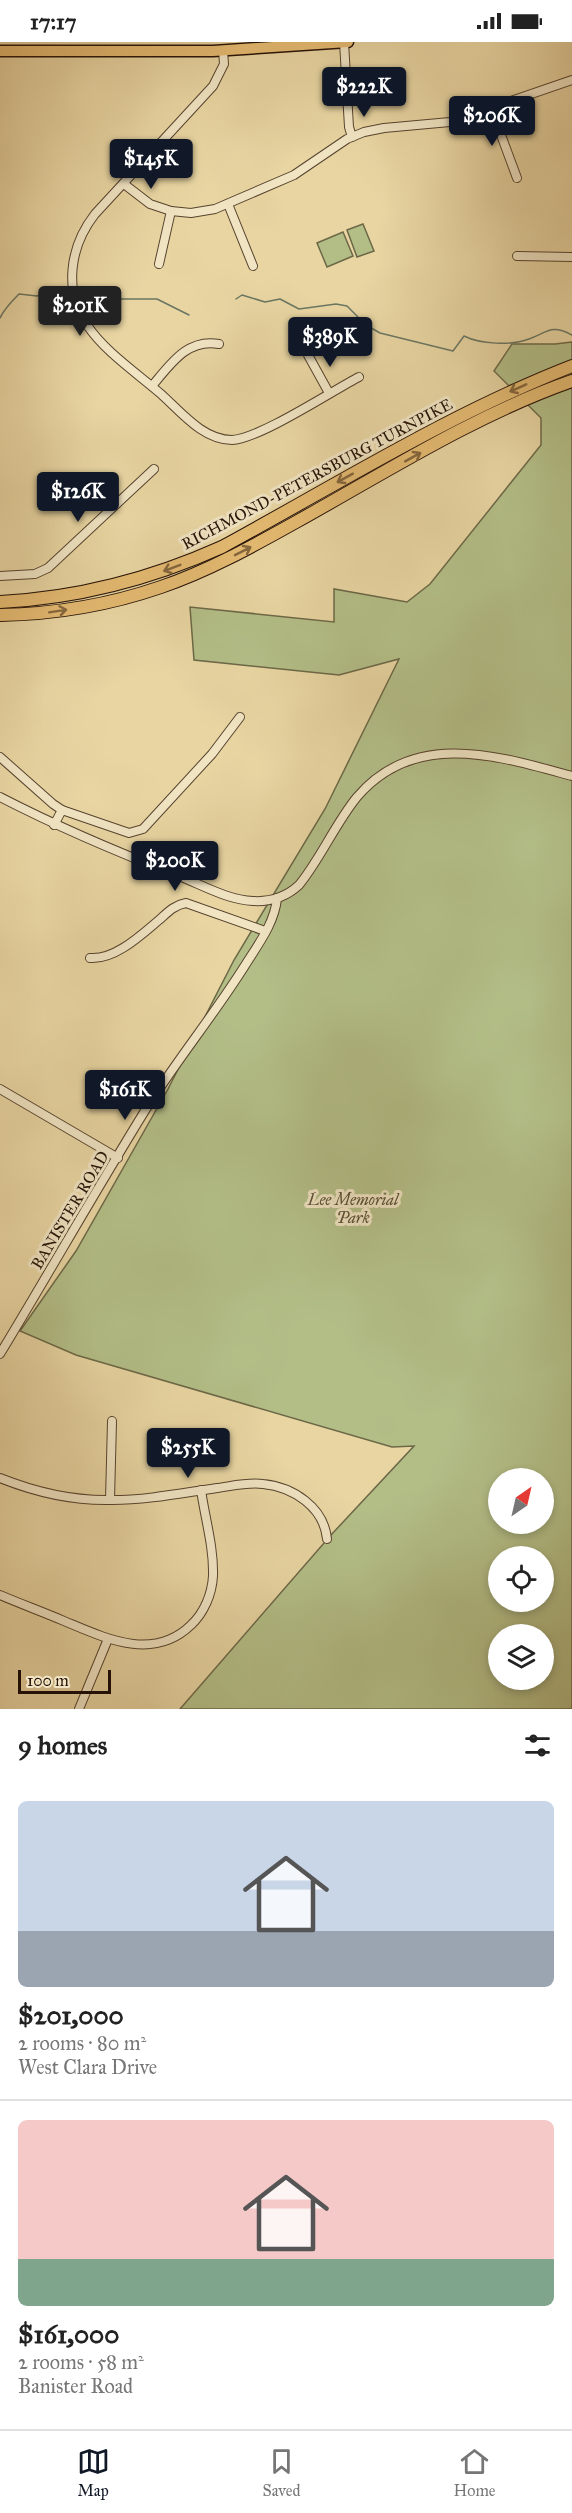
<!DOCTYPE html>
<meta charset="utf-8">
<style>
body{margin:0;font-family:"IM FELL Great Primer",serif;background:#f6f6f6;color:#222;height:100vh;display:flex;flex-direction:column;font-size:22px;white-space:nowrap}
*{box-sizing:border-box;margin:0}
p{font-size:20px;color:#767676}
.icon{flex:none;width:33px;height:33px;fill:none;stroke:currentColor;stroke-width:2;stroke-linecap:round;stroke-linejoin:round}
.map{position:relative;height:1667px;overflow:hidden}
.side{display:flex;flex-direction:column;background:#fff;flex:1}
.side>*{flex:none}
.needle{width:39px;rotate:34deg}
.fabs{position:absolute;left:488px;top:1426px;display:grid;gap:12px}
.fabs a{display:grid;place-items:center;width:66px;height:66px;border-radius:50%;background:#fff;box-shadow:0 3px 9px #0003;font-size:30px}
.scale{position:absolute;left:18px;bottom:15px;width:93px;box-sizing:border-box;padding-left:6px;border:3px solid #261207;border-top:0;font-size:16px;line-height:21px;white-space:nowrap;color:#261207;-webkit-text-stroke:4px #f0e4c3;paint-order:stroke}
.price{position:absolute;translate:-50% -51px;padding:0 14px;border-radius:6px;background:#111827;color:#fff;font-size:20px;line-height:39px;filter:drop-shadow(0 2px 3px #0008)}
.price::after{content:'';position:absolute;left:50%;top:36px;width:18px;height:14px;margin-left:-9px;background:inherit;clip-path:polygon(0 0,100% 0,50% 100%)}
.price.active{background:#222;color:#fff}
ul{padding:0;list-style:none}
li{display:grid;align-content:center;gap:12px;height:318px;padding:0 18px}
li+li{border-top:2px solid #e0e0e0}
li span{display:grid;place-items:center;height:186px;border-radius:9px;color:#555}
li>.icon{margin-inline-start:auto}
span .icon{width:108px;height:108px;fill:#fffc;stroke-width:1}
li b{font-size:26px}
h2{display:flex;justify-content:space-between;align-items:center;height:72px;padding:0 18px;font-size:26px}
.status{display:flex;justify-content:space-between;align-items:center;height:42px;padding:0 30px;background:#fff;direction:ltr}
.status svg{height:16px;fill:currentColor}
.menu{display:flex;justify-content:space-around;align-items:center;height:84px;border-top:2px solid #e0e0e0;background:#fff;font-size:16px;color:#767676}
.menu a{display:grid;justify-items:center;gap:3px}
.menu .active{color:#111827}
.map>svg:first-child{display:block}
.green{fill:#b3be87;stroke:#6c6847;stroke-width:1.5;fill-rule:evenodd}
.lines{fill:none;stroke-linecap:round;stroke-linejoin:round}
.stream{stroke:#6a7663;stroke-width:1.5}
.minor-casing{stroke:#56432e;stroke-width:10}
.major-casing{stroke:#261207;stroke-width:13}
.highway-casing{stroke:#261207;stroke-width:14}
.minor{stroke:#f0e4c3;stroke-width:8}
.major{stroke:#e4ba71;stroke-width:10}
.highway{stroke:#e4ba71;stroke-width:12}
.oneway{stroke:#85663c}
.labels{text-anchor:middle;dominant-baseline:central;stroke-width:6;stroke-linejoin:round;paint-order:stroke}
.street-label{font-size:16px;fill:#261207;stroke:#f0e4c3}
.park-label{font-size:16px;font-style:italic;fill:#574e34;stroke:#f0e4c3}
</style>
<div class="status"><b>17:17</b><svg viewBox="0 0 49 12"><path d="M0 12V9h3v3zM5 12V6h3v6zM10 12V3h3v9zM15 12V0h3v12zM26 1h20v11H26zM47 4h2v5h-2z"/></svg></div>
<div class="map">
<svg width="572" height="1667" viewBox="0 0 572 1667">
<rect width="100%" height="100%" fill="#e8d5a2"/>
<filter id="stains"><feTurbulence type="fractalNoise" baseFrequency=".00333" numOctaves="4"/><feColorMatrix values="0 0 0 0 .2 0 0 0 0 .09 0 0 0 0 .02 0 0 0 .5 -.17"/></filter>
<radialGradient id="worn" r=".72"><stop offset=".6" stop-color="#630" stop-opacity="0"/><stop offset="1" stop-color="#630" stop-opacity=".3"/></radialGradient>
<g class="green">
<polygon points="363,182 374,209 357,215 347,188"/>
<polygon points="343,190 353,214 327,225 317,201"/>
<path d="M 572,300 L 572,1667 L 180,1667 L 331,1493 L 414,1404 L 392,1405 L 76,1313 L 20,1289 L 76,1209 L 168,1047 L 234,918 L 325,767 L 399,617 L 339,633 L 194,618 L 190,565 L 334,580 L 334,547 L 407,560 L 430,542 L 541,403 L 541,376 L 494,329 L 512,302 L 555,302 ZM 498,1437 L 543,1437 L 543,1482 L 498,1482 ZM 498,1515 L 543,1515 L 543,1560 L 498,1560 ZM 498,1593 L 543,1593 L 543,1638 L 498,1638 Z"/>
</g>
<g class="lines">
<g class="stream">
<polyline points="116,257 157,257 189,273"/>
<path d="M 236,257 L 242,253 L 265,260 L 280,257 L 299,267 L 336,262 L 347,264 L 366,283 L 380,291 L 453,309 L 464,294 C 480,302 511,304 529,297 C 548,290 551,282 572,293"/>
<path d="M 0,276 C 4,267 12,259 19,252 L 37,254 L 43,252 L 64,257"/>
</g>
<g class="minor-casing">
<g id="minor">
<polyline points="344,0 349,85 352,95"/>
<path d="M 223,8 L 224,22 L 213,44 L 95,172 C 70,204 63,248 87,283 C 105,310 137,331 161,352 C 181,370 203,398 232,398 C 259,397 332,349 359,335"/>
<polyline points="491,66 517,136"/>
<polyline points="124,142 150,162 171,169 191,171 215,167 294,133 347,97 364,90 384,86 450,80 572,38"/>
<polyline points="228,162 253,224"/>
<polyline points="517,214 572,215"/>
<polyline points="159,222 171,169"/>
<polyline points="308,313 329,351"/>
<path d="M 152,344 C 170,323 187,296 219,302"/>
<polyline points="0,534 35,532 48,526 154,427"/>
<polyline points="0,715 53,762 62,768 129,791 143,787 212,712 240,675"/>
<path d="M 0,755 C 60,786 117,810 179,834 C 202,843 228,858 253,859 C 270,860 286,855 299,843 C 321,816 335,782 357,755 C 415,687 498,714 572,734"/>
<polyline points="54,783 62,768"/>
<path d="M 90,916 C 115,918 141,893 159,878 C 167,871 174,863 186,861 L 265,889"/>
<polyline points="0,1047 118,1116"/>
<path d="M 0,1312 C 49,1231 96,1148 146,1067 C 177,1018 213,974 244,925 C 257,904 275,881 277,856"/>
<path d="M 0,1436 C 35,1450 74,1459 112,1458 C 147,1458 182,1451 217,1446 C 232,1444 248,1440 263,1442 C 293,1445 324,1465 327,1497"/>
<polyline points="110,1458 112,1379"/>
<path d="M 0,1553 C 21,1562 43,1570 64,1579 C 105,1596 153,1620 191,1583 C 204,1571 212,1552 213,1534 C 214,1506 205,1476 201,1448"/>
<polyline points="79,1667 108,1597"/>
</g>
</g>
<g class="major-casing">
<polyline id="major" points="0,9 213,9 348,0"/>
</g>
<g class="highway-casing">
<g id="highway">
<path d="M 0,560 C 79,556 151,537 222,505 C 338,442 449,372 572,324"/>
<path d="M 0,573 C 55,572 109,563 161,545 C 208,529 253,504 296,480 C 386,430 475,373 572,339"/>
</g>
</g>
<use href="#minor" class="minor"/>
<use href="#major" class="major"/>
<use href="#highway" class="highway"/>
</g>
<defs><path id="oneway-shaft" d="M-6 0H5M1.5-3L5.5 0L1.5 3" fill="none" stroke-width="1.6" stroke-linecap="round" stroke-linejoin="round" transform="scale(1.5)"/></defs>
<g class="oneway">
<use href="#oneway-shaft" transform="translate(518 346) rotate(156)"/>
<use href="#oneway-shaft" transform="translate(413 415) rotate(-29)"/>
<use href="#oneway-shaft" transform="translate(345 436) rotate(151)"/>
<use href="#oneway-shaft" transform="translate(243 509) rotate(-27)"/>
<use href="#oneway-shaft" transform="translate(172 526) rotate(159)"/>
<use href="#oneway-shaft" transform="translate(58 569) rotate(-9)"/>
</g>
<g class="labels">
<g class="street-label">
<text transform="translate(317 432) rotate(-28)">RICHMOND-PETERSBURG TURNPIKE</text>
<text transform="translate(70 1168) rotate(-59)">BANISTER ROAD</text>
</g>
<g class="park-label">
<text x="353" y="1157">Lee Memorial<tspan x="353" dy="18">Park</tspan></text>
</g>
</g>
<rect width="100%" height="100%" filter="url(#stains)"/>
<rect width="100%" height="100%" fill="url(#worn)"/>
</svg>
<div class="fabs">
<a><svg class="needle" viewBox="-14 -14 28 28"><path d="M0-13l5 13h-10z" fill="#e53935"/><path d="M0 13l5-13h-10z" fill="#767676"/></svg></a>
<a><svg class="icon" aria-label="locate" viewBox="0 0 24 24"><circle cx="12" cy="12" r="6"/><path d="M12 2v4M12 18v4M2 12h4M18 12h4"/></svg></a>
<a><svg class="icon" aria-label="layers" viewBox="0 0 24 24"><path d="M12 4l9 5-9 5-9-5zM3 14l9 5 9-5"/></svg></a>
</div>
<div class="scale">100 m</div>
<b class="price" style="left:364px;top:76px">$222K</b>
<b class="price" style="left:492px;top:105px">$206K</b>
<b class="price" style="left:151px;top:148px">$145K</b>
<b class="price active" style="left:80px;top:295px">$201K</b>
<b class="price" style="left:330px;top:326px">$389K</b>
<b class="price" style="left:78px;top:481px">$126K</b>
<b class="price" style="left:175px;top:850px">$200K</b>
<b class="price" style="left:125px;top:1079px">$161K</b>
<b class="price" style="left:188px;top:1437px">$255K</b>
</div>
<section class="side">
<h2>9 homes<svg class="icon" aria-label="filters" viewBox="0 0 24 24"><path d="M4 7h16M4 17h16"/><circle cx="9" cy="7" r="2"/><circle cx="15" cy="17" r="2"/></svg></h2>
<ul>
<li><span style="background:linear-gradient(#c9d6e8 70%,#9aa5b1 0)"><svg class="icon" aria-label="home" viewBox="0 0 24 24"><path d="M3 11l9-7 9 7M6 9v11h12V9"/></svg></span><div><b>$201,000</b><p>2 rooms · 80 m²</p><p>West Clara Drive</p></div></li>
<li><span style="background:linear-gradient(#f6c9c9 75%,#7fa58c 0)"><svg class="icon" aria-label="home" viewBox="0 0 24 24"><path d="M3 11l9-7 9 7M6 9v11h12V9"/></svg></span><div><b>$161,000</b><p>2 rooms · 58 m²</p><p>Banister Road</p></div></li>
</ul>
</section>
<nav class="menu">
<a class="active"><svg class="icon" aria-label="map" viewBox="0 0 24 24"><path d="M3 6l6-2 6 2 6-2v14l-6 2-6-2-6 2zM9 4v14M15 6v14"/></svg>Map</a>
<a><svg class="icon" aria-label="saved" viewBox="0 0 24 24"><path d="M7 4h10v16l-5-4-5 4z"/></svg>Saved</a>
<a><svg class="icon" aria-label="home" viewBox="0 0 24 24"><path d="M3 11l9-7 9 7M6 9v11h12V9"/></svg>Home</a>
</nav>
